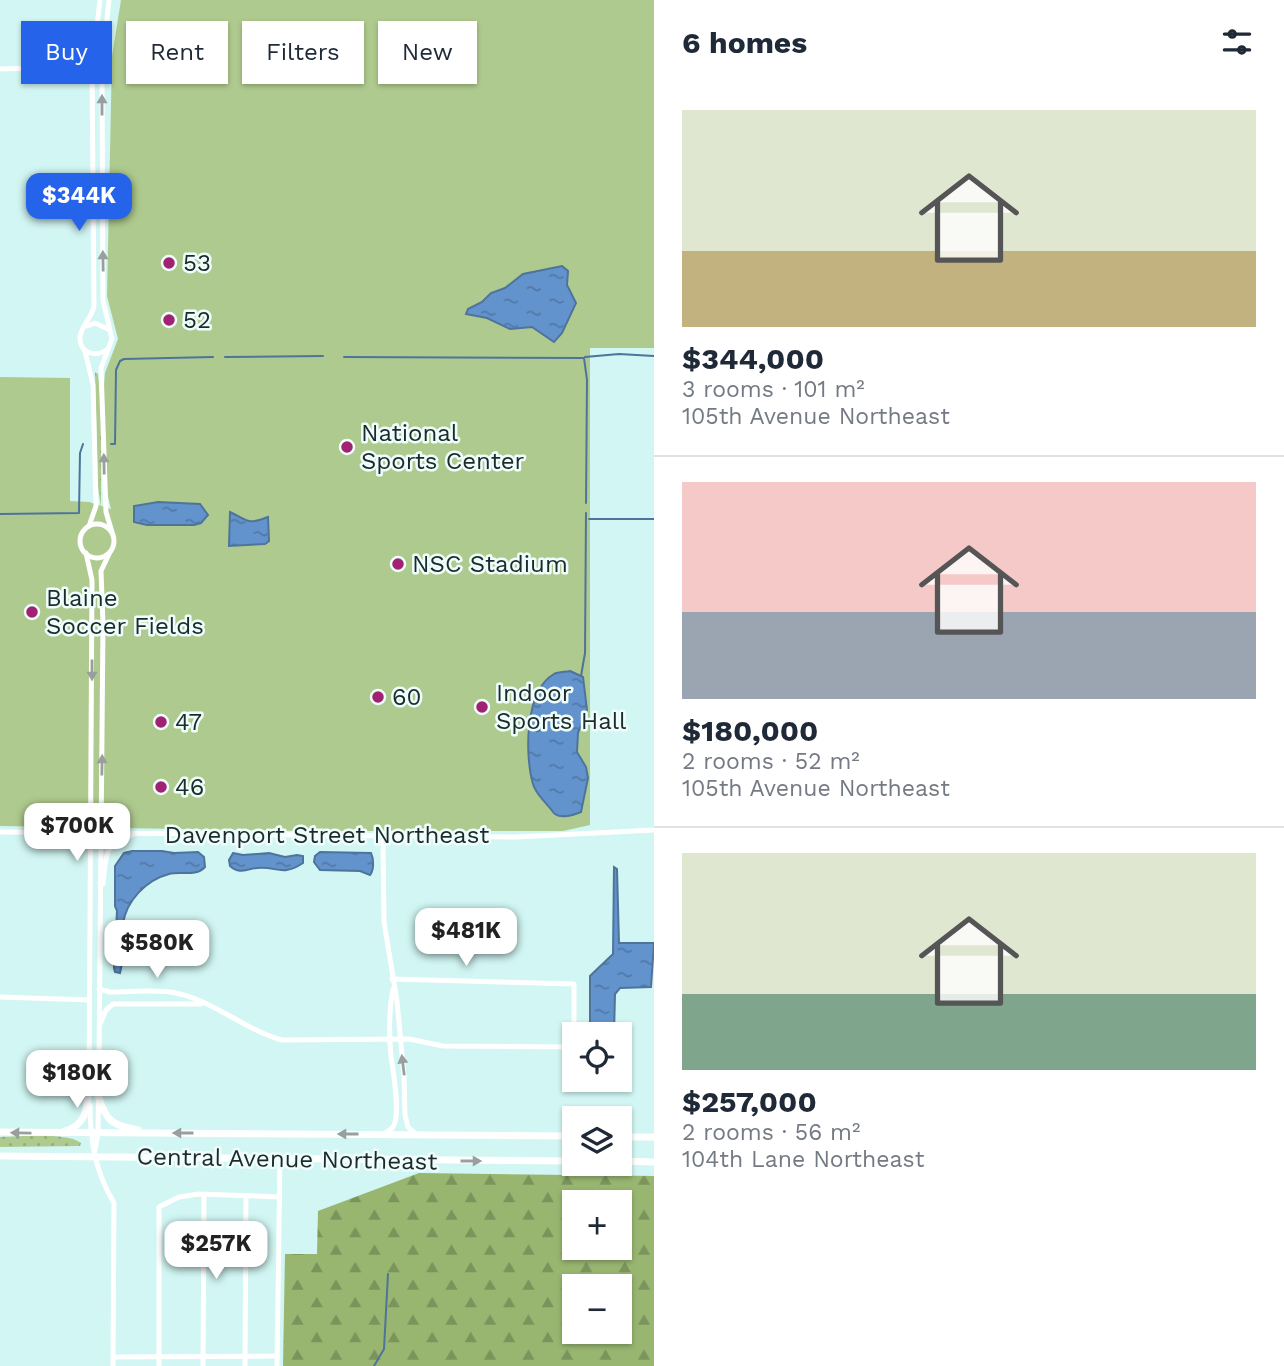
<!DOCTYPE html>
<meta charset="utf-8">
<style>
body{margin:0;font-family:"Work Sans",sans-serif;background:#f6f6f7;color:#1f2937;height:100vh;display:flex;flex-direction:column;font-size:26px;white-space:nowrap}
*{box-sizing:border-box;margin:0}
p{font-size:23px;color:#747a83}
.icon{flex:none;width:38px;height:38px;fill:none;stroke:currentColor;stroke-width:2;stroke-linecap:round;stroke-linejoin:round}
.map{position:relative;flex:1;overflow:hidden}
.panel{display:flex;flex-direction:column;background:#fff;width:630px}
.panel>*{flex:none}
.hud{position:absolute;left:21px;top:21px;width:527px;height:63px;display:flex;gap:14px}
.tools{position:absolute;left:562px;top:1022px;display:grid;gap:14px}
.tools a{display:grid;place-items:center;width:70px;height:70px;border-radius:0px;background:#fff;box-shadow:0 2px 5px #0004;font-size:35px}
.price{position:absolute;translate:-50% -60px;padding:0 16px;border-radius:14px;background:#fff;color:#222;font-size:23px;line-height:46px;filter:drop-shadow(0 2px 4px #0008)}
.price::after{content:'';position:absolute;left:50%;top:42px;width:21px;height:16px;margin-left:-10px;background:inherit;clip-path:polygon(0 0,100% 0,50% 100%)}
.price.on{background:#2563eb;color:#fff}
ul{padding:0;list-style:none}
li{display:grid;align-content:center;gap:14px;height:371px;padding:0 28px}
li+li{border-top:2px solid #e0e1e3}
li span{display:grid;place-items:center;height:217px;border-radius:0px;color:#555}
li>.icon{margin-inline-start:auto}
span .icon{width:126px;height:126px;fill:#fffc;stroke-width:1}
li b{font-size:30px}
h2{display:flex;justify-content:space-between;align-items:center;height:84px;padding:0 28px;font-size:30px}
.tag{padding:0 24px;border-radius:0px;background:#fff;box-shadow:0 2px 5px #0004;font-size:24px;line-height:63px}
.tag.on{background:#2563eb;color:#fff}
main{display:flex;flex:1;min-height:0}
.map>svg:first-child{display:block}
.grass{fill:url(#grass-dots)}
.forest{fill:url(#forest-firs);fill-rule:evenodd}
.park{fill:#afca8e}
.water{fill:url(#water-ripples);stroke:#4e749b;stroke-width:2}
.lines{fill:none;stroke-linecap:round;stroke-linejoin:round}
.stream{stroke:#4e749b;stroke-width:2}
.minor{stroke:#fff;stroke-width:5}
.highway{stroke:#fff;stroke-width:7}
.oneway{fill:#999f9f}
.poi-dot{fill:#a12172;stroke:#effefc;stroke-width:2.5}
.labels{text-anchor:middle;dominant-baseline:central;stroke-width:5;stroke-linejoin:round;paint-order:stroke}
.poi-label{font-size:24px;fill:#1c2a29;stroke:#effefc;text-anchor:start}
.street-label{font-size:24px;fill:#1c2a29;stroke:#effefc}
</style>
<main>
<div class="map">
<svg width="654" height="1366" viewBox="0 0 654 1366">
<defs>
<pattern id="grass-dots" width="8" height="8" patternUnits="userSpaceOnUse" patternTransform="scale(1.75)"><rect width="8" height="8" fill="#afca8e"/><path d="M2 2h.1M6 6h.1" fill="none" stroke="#96ae7a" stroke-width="1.8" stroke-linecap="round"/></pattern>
<pattern id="forest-firs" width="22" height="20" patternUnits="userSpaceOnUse" patternTransform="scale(1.75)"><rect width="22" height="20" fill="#98b670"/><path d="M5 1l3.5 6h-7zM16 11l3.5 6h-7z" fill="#7b945c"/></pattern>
<pattern id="water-ripples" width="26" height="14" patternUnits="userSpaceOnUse" patternTransform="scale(1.75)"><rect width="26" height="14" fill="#6393cc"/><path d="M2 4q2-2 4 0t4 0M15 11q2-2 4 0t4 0" fill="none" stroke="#5178a6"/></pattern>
</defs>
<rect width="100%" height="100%" fill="#d1f6f3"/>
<g class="grass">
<polygon points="95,372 98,374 101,410 101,508 98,487"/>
<path d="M 0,1137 C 20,1137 66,1132 81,1143 L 80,1146 L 0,1147 Z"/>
</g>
<path class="forest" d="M 419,1173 L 654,1176 L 654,1366 L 283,1366 L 285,1254 L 317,1254 L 318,1211 ZM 574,1202 L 620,1202 L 620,1248 L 574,1248 ZM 574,1286 L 620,1286 L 620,1332 L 574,1332 Z"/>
<polygon class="park" points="121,0 654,0 654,348 590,348 590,825 563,831 303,831 0,826 0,377 70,378 70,501 89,502 111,509 105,484 103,397 105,373 118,339 107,296 112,56"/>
<g class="water">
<polygon points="562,266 568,271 567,285 576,303 562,333 554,342 532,327 510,329 487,318 466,314 468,309 482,302 491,293 505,288 523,274"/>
<polygon points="158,502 200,504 208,515 201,523 194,525 147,525 134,522 134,506"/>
<path d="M 230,512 C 249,521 247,525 268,517 L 269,541 L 265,544 L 229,546 Z"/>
<path d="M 570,671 L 583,677 L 587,710 L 578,733 L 577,752 L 586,767 L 588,778 L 581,812 C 573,815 562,819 555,814 C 554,814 549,806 548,806 C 542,798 536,794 533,784 C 525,757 524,691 554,674 C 558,672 566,672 570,671 Z"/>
<path d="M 132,851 L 162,851 L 174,853 L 198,852 L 204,857 L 205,867 C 196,877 181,871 169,874 C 146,880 126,901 123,924 C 120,941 125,956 120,973 L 115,972 L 114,968 L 117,911 L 115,906 L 115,866 L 124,853 Z"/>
<path d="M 320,852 L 371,853 C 374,859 374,870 370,875 L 360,871 L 320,870 L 314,862 L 315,856 Z"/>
<path d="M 233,853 L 243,855 L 269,853 L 285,857 L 297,855 L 303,856 L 303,863 C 282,877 277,866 257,868 C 246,869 240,875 230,866 L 229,860 Z"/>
<polygon points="614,867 617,869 619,943 654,943 651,987 620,988 615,994 614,1034 590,1034 590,976 613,954"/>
</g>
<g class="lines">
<g class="stream">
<polyline points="225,357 323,356"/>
<polyline points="344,357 584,358 587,380 586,503"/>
<polyline points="585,357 619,354 654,356"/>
<polyline points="111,444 115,444 116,370 120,361 124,359 213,357"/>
<polyline points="0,514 79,513 80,453 83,444"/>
<polyline points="589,519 654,519"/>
<polyline points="581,676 585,653 586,513"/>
<polyline points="374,1366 384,1349 388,1274"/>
</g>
<g class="minor">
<path d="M 100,0 L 92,69 L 94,306 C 92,318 81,326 80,337 C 79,354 97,358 108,349"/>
<polyline points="109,0 102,69 103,300 112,339 101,368 106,512 112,532"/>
<polyline points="0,69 87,67 92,69"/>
<polyline points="87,326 95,323 108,329"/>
<polyline points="85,351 93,385 96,506 89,526"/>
<circle cx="97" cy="541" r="17"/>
<polyline points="86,553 92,580 89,1088"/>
<polyline points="0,832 516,837 654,830"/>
<polyline points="383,836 384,922 397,1001 404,1076 405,1115 408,1127 417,1135"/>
<path d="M 103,884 C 106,858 103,842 132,835"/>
<polyline points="392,979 574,984 574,1034"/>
<path d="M 99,989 L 110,992 C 131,992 156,989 176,993 C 214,1001 245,1030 282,1040 L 409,1039 L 443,1046 L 571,1047 L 574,1043"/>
<polyline points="0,997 90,1000"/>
<polyline points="100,1024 106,1010 113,1004 201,1004"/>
<path d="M 90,1105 C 90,1141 95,1171 114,1203 L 113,1366"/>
<path d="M 384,1134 C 387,1132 391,1130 393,1127 C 401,1115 393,1070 391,1056 C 389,1035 389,1009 393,989"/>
<polyline points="95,1150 98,1133 99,1061 103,624 101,571 110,552"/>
<polyline points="114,1357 277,1356"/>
<polyline points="159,1366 159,1207 179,1197 199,1194 280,1197"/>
<polyline points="203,1366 204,1195"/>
<polyline points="245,1366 246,1197"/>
<polyline points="277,1366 280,1159"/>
</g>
<g class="highway">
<path d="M 98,1095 C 106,1122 112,1125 138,1130"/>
<path d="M 65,1131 C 87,1125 87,1107 89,1087"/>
<polyline points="0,1132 574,1136"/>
<polyline points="620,1137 654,1137"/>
<polyline points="0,1156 574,1161"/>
<polyline points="620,1161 654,1162"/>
</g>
</g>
<defs><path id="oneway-solid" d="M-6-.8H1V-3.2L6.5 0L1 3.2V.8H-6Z" transform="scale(1.75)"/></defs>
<g class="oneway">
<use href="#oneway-solid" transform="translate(102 105) rotate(-90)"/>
<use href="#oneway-solid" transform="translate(103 261) rotate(-91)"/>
<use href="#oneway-solid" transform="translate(104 464) rotate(-91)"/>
<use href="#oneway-solid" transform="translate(92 670) rotate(90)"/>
<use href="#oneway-solid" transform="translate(102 765) rotate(-89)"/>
<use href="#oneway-solid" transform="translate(403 1065) rotate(-97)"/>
<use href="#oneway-solid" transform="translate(21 1133) rotate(-179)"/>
<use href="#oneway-solid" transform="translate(183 1133) rotate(-180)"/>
<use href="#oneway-solid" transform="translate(348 1134) rotate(-180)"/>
<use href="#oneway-solid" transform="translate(471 1161)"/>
</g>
<g class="poi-dot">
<circle cx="169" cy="263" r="7"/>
<circle cx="169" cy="320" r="7"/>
<circle cx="347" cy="447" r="7"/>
<circle cx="398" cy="564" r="7"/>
<circle cx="32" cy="612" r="7"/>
<circle cx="378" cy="697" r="7"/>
<circle cx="482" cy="707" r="7"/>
<circle cx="161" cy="722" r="7"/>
<circle cx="161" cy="787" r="7"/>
</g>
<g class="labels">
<g class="poi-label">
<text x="183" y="263">53</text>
<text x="183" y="320">52</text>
<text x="361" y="433">National<tspan x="361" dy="28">Sports Center</tspan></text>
<text x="412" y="564">NSC Stadium</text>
<text x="46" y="598">Blaine<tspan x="46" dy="28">Soccer Fields</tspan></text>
<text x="496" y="693">Indoor<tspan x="496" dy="28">Sports Hall</tspan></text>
<text x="392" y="697">60</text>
<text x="175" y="722">47</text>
<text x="175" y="787">46</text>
</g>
<g class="street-label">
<text x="327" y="835">Davenport Street Northeast</text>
<text transform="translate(287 1159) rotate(1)">Central Avenue Northeast</text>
</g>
</g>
</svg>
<div class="tools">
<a><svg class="icon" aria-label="locate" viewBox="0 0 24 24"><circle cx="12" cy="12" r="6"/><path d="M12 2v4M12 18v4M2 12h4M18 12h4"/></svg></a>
<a><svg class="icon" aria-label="layers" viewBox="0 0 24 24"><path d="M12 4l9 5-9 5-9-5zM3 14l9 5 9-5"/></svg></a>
<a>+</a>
<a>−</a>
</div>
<b class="price on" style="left:79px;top:233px">$344K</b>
<b class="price" style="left:77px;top:863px">$700K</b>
<b class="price" style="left:466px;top:968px">$481K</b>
<b class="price" style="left:157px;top:980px">$580K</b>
<b class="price" style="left:77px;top:1110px">$180K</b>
<b class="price" style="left:216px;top:1281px">$257K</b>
<div class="hud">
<a class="tag on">Buy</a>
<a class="tag">Rent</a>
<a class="tag">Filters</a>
<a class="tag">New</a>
</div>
</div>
<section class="panel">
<h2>6 homes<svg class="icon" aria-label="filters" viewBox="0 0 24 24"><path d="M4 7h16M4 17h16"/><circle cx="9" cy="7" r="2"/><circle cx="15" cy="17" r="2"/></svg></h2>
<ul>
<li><span style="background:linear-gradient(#dfe7d0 65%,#c2b280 0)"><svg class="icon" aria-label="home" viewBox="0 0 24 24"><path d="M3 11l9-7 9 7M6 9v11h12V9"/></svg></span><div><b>$344,000</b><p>3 rooms · 101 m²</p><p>105th Avenue Northeast</p></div></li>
<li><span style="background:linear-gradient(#f6c9c9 60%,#9aa5b1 0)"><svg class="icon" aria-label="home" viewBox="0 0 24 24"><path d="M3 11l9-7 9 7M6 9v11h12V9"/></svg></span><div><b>$180,000</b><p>2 rooms · 52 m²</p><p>105th Avenue Northeast</p></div></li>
<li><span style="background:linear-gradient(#dfe7d0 65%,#7fa58c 0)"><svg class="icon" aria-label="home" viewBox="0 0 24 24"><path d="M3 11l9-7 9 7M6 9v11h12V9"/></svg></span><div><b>$257,000</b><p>2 rooms · 56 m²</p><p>104th Lane Northeast</p></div></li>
</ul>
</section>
</main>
